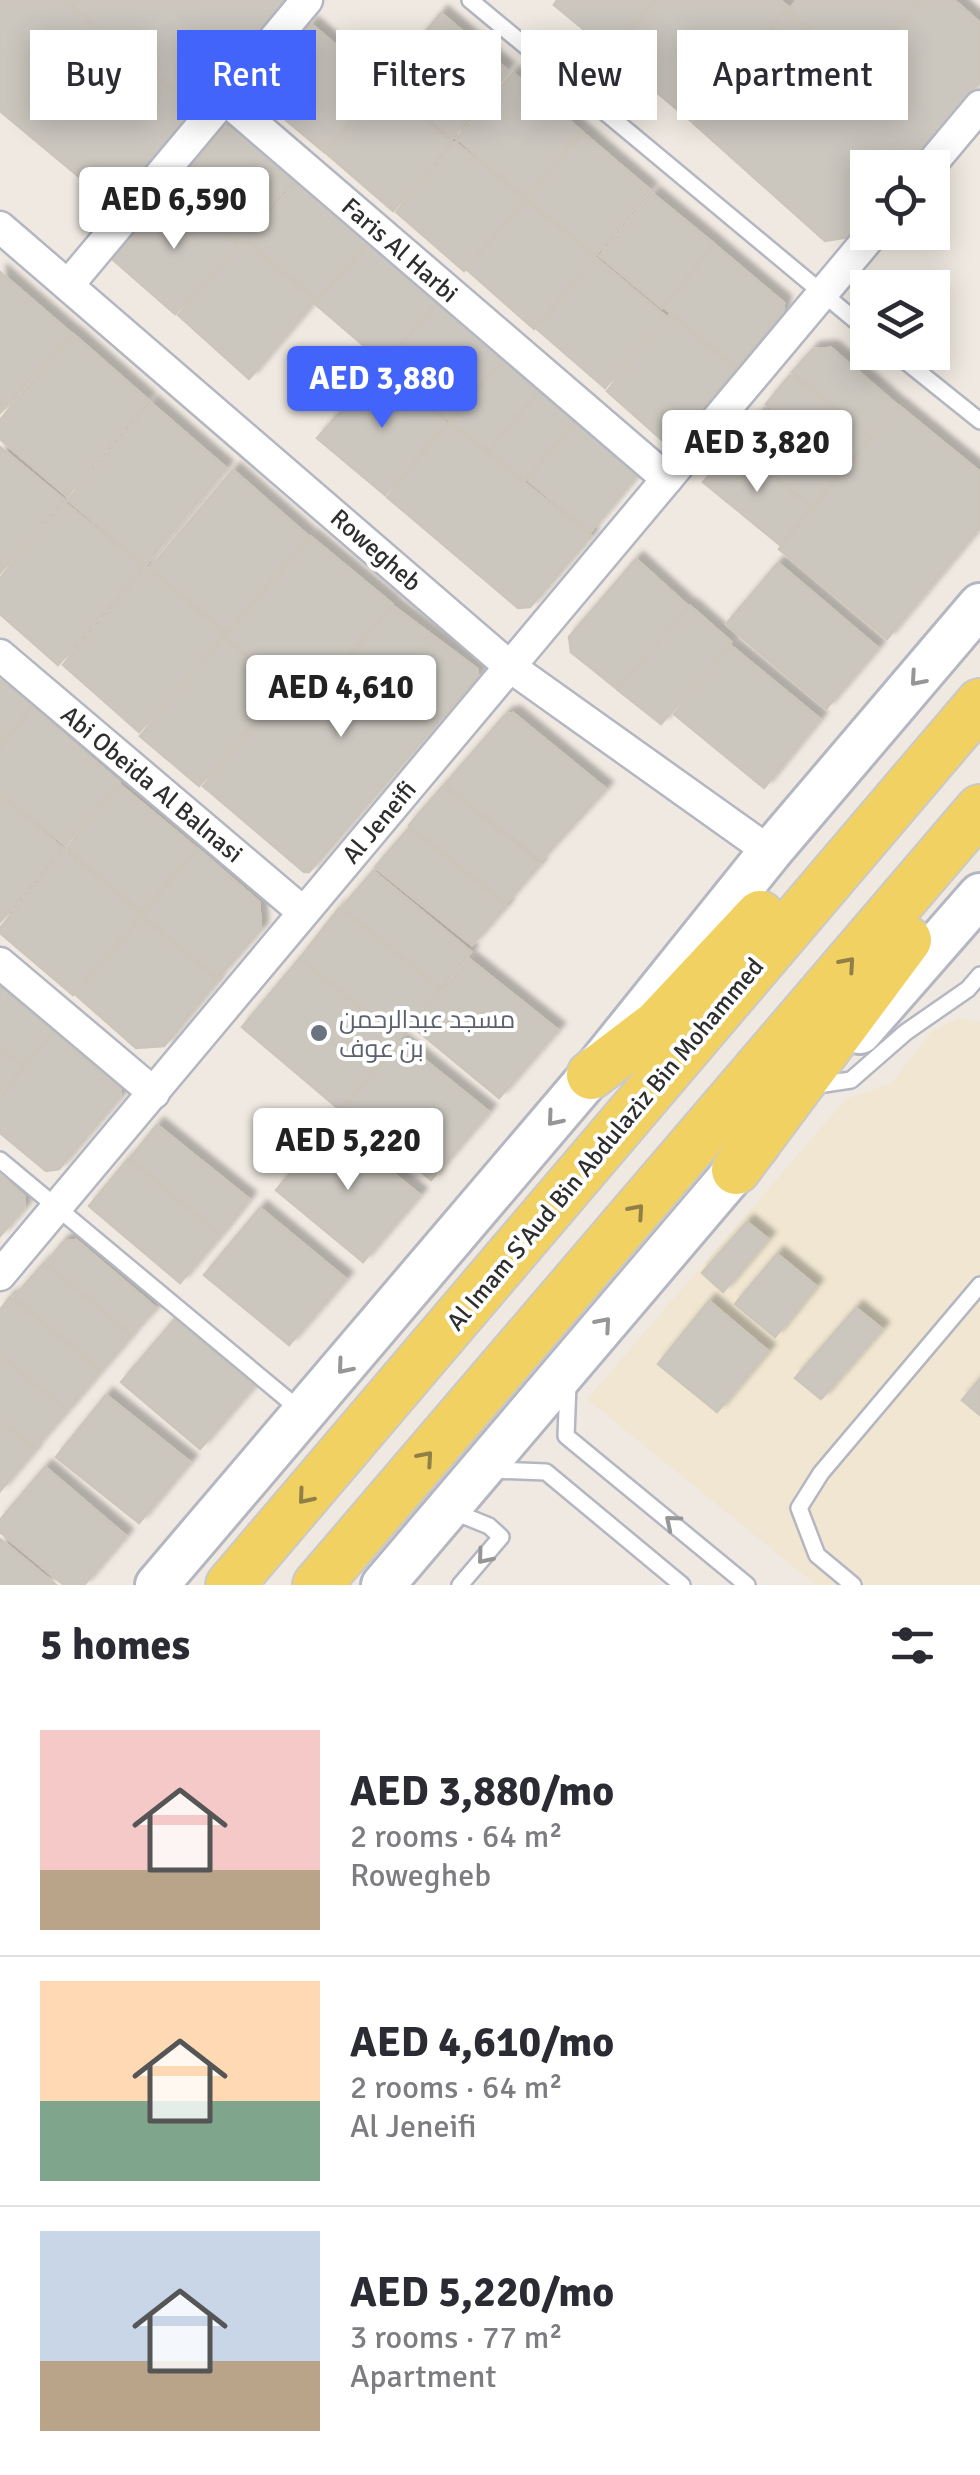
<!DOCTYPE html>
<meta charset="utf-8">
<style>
body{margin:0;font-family:Signika,Cairo,sans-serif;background:#f2f2f3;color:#2b2b33;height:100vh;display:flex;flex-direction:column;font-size:38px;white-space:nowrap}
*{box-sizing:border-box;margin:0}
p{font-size:32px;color:#7c7c81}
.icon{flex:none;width:55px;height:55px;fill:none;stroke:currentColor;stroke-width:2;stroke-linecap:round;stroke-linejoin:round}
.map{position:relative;height:1585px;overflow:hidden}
.side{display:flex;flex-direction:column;background:#fff;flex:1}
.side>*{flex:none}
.guide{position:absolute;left:30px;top:30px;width:920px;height:90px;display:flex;gap:20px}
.buttons{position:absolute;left:850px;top:150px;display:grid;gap:20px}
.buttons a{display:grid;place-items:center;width:100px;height:100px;border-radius:0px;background:#fff;box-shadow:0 5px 25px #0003;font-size:50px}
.price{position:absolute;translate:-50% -85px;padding:0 22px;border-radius:10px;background:#fff;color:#222;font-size:32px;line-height:65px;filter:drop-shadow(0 2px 5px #0008)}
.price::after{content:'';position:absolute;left:50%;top:60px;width:30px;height:22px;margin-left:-15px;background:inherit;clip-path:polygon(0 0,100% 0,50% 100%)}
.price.selected{background:#4264fb;color:#fff}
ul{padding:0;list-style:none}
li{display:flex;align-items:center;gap:30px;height:250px;padding:0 40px}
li+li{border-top:2px solid #e1e1e2}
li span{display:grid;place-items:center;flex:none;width:280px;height:200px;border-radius:0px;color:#555}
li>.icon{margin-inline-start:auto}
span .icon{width:120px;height:120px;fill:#fffc;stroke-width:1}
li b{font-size:42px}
h2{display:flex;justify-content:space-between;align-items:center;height:120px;padding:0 40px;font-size:42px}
.tag{padding:0 35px;border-radius:0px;background:#fff;box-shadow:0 5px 25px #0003;font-size:35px;line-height:90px}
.tag.selected{background:#4264fb;color:#fff}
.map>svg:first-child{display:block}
.education{fill:#f0e6d1}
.building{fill:#cbc7bf;stroke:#cbc5ba;stroke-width:2.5;filter:url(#shadow)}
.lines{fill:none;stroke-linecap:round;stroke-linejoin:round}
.lane-casing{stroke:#b4b7c1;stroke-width:20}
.street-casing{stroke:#b4b7c1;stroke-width:35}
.secondary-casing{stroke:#b4b7c1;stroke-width:48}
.primary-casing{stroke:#c9c9c9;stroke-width:52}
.lane{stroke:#fff;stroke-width:15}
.street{stroke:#fff;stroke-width:30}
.secondary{stroke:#fff;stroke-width:42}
.primary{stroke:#f2d163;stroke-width:48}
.oneway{stroke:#969696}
.oneway2{stroke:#908048}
.worship-dot{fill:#6b7280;stroke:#fff;stroke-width:4}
.labels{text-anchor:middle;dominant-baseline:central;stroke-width:8;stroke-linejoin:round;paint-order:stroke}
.street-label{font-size:25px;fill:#2e2e2e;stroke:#fff}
.worship-label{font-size:25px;fill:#5b616d;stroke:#fff;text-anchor:start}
</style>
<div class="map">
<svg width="980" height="1585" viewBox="0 0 980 1585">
<defs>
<filter id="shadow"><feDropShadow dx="7" dy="-7" stdDeviation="2.5" flood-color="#0004"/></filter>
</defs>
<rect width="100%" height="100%" fill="#efe9e1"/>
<polygon class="education" points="958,1018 980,1022 980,1585 816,1585 587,1399 846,1099 892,1083 931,1032"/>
<g class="building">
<polygon points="0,0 62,0 196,111 114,206 0,111"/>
<polygon points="67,0 290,0 196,107"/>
<polygon points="557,0 654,0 610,51 554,5"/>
<polygon points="657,0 780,0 788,7 691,121 611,54"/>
<polygon points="797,0 920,0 861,68 789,10"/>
<polygon points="924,0 954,0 980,23 980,81 907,168 868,168 868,215 849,237 825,241 693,123 787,11 861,72"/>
<polygon points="441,13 507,70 452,138 384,82"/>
<polygon points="311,24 381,84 324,152 262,100 259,87"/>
<polygon points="513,73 581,131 525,198 457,138"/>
<polygon points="382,85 451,142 393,211 326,153"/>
<polygon points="223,128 238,128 295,177 240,243 173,189"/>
<polygon points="583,133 650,190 595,255 528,199"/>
<polygon points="456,143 524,199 464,271 396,212"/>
<polygon points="298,181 368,241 317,299 247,240"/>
<polygon points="171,191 238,245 175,314 112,259"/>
<polygon points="653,194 714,244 662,308 600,256"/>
<polygon points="526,201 594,257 534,329 466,269"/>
<polygon points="245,242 315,301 249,379 178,315"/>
<polygon points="371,242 439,298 384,363 315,304"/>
<polygon points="715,245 784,303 782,314 737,367 664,307"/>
<polygon points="597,259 665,316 605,388 537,329"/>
<polygon points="0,272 71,333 0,413"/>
<polygon points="440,301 504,357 450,421 383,366"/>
<polygon points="670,315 735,369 676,439 662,440 607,391"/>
<polygon points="73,334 148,400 67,496 0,439 0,420"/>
<polygon points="831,348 898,406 872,437 792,372 813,349"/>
<polygon points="505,358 541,387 488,451 452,422"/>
<polygon points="381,366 446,423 385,495 317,438"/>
<polygon points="790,375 870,437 845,467 766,404"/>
<polygon points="543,387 578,417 525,480 489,451"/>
<polygon points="151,403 226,468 145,565 68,500"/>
<polygon points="899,406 980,472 980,527 887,639 779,549"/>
<polygon points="765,408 842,469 812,507 735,443"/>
<polygon points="581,418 642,469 590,532 528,480"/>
<polygon points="449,423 591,536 530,607 518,608 387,497"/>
<polygon points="734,446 811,508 780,545 703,482"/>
<polygon points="0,447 63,499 0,573"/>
<polygon points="233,470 308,536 227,632 150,568"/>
<polygon points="65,503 143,567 58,665 0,614 0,578"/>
<polygon points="311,537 392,604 305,706 226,637"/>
<polygon points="636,559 688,606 617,689 571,652 569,637"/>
<polygon points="778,563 878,648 826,709 726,624"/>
<polygon points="147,569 224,634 139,732 63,665"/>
<polygon points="393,606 477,669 478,676 309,872 304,872 203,786 284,693 305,709"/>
<polygon points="690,606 731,642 661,724 618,690"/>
<polygon points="224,638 283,689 199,786 140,736"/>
<polygon points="731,646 820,719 764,788 674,714"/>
<polygon points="0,680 32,706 0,745"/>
<polygon points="33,708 119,782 65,845 0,792 0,748"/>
<polygon points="513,713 606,789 541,860 445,784 505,715"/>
<polygon points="120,785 196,848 142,912 67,848"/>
<polygon points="443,786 540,864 506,903 409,825"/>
<polygon points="0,795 62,848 0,922"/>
<polygon points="409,828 506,906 472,945 375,867"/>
<polygon points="198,849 259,902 261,929 218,978 143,915"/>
<polygon points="65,851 141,914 73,995 0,933 0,928"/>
<polygon points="373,871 471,952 440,987 342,907"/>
<polygon points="339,908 439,989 399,1037 300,958"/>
<polygon points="142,917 217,981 164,1046 136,1048 76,995"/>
<polygon points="299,959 397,1039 340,1110 242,1027"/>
<polygon points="469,959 558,1030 499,1098 413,1027"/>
<polygon points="0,986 53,1031 23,1065 0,1045"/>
<polygon points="54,1032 120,1089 120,1097 59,1169 46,1171 0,1133 0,1097"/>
<polygon points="401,1041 489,1112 431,1180 344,1108"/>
<polygon points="0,1048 22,1067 0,1093"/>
<polygon points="332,1124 420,1195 363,1262 276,1190"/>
<polygon points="157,1125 249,1199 221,1235 130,1158"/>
<polygon points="128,1159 220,1236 180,1283 89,1206"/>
<polygon points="0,1175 24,1196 24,1208 0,1236"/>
<polygon points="260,1208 346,1279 289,1345 204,1275"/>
<polygon points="747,1222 768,1239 723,1292 702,1273"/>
<polygon points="76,1240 156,1308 132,1334 46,1263 63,1242"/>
<polygon points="777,1254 816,1286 775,1337 735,1304"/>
<polygon points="44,1263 131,1336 102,1370 14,1297"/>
<polygon points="10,1297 100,1372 68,1410 0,1353 0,1310"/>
<polygon points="709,1301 768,1351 717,1412 658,1364"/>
<polygon points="856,1308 882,1329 821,1399 795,1378"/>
<polygon points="175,1319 254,1386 200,1449 121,1382"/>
<polygon points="0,1356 67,1411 35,1448 0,1419"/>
<polygon points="980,1379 980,1415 962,1400"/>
<polygon points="106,1395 190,1462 139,1523 56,1457"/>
<polygon points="0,1422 34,1451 0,1491"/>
<polygon points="45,1467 126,1536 84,1585 64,1585 0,1532 0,1520"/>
<polygon points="0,1539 56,1585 0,1585"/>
</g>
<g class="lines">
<g class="lane-casing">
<g id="lane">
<polyline points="470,0 868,331"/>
<polyline points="894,352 980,421"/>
<polyline points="811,1086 851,1080 906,1032 968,989 980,975"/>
<polyline points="0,1160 300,1410"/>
<polyline points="568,1384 566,1436 747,1585"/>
<polyline points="492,1470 546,1472 682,1585"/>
<polyline points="451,1520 462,1515 489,1526 501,1537 460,1585"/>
<polyline points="853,1585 817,1555 799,1508 821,1473 980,1285"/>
</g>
</g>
<g class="street-casing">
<g id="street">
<polyline points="225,99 667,479"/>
<polyline points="928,168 980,106"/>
<polyline points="0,227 509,666 770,852"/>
<polyline points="69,284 307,0"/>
<polyline points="0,655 303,912"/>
<polyline points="0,963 154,1093"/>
<polyline points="0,1275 874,232"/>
</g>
</g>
<g class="secondary-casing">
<g id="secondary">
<polyline points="860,1032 980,895"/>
<polyline points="157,1585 591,1075 770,852 980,605"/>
<polyline points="383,1585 758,1144"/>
</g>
</g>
<g class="primary-casing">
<g id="primary">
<polyline points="591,1075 658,1024 760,915"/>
<polyline points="736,1170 907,940"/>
<polyline points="230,1585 980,703"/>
<polyline points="317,1585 980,809"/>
</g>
</g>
<use href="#lane" class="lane"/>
<use href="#street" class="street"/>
<use href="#secondary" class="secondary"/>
<use href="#primary" class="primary"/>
</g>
<defs><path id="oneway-chevron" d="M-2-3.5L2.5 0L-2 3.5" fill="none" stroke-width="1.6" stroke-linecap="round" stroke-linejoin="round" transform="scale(2.5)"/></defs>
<g class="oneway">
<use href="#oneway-chevron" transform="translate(917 679) rotate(131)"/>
<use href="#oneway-chevron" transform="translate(554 1119) rotate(130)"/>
<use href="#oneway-chevron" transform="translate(604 1324) rotate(-49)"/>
<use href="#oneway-chevron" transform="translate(344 1367) rotate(130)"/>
<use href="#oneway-chevron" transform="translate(672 1522) rotate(-140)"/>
<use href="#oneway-chevron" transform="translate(484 1557) rotate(130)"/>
</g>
<g class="oneway2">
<use href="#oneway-chevron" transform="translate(848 964) rotate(-49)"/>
<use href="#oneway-chevron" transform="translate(637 1211) rotate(-49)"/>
<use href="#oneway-chevron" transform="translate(426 1458) rotate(-49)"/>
<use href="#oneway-chevron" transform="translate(305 1497) rotate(130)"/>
</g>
<circle class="worship-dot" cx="319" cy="1033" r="10"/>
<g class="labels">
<g class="street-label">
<text transform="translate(400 250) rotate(41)">Faris Al Harbi</text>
<text transform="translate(376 550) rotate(41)">Rowegheb</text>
<text transform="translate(152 784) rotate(40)">Abi Obeida Al Balnasi</text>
<text transform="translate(379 822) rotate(-50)">Al Jeneifi</text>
<text transform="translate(605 1144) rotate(-50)">Al Imam S'Aud Bin Abdulaziz Bin Mohammed</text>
</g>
<g class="worship-label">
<text x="339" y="1019">مسجد عبدالرحمن<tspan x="339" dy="29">بن عوف</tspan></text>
</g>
</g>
</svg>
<div class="buttons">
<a><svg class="icon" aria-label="locate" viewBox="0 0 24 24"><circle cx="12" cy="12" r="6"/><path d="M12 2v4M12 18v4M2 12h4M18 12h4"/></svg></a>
<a><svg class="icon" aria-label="layers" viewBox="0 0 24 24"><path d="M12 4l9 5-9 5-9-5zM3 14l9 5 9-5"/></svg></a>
</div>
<b class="price" style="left:174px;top:252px">AED 6,590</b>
<b class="price selected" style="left:382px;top:431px">AED 3,880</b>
<b class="price" style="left:757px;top:495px">AED 3,820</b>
<b class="price" style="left:341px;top:740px">AED 4,610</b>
<b class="price" style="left:348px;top:1193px">AED 5,220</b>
<div class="guide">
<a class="tag">Buy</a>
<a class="tag selected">Rent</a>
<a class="tag">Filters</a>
<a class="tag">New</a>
<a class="tag">Apartment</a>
</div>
</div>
<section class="side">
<h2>5 homes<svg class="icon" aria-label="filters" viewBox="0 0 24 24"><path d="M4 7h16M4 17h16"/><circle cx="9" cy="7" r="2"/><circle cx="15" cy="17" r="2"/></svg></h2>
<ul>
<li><span style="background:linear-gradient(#f6c9c9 70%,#b9a48a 0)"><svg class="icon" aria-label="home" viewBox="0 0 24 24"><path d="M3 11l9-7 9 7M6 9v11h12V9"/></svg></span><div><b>AED 3,880/mo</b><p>2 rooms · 64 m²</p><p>Rowegheb</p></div></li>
<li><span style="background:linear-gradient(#ffd9b3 60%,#7fa58c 0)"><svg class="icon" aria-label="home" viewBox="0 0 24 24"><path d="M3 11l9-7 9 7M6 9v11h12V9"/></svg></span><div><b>AED 4,610/mo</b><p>2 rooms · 64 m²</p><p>Al Jeneifi</p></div></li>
<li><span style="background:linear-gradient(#c9d6e8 65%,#b9a48a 0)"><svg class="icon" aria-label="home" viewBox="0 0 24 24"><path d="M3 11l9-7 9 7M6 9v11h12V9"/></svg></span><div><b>AED 5,220/mo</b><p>3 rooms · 77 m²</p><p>Apartment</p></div></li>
</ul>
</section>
